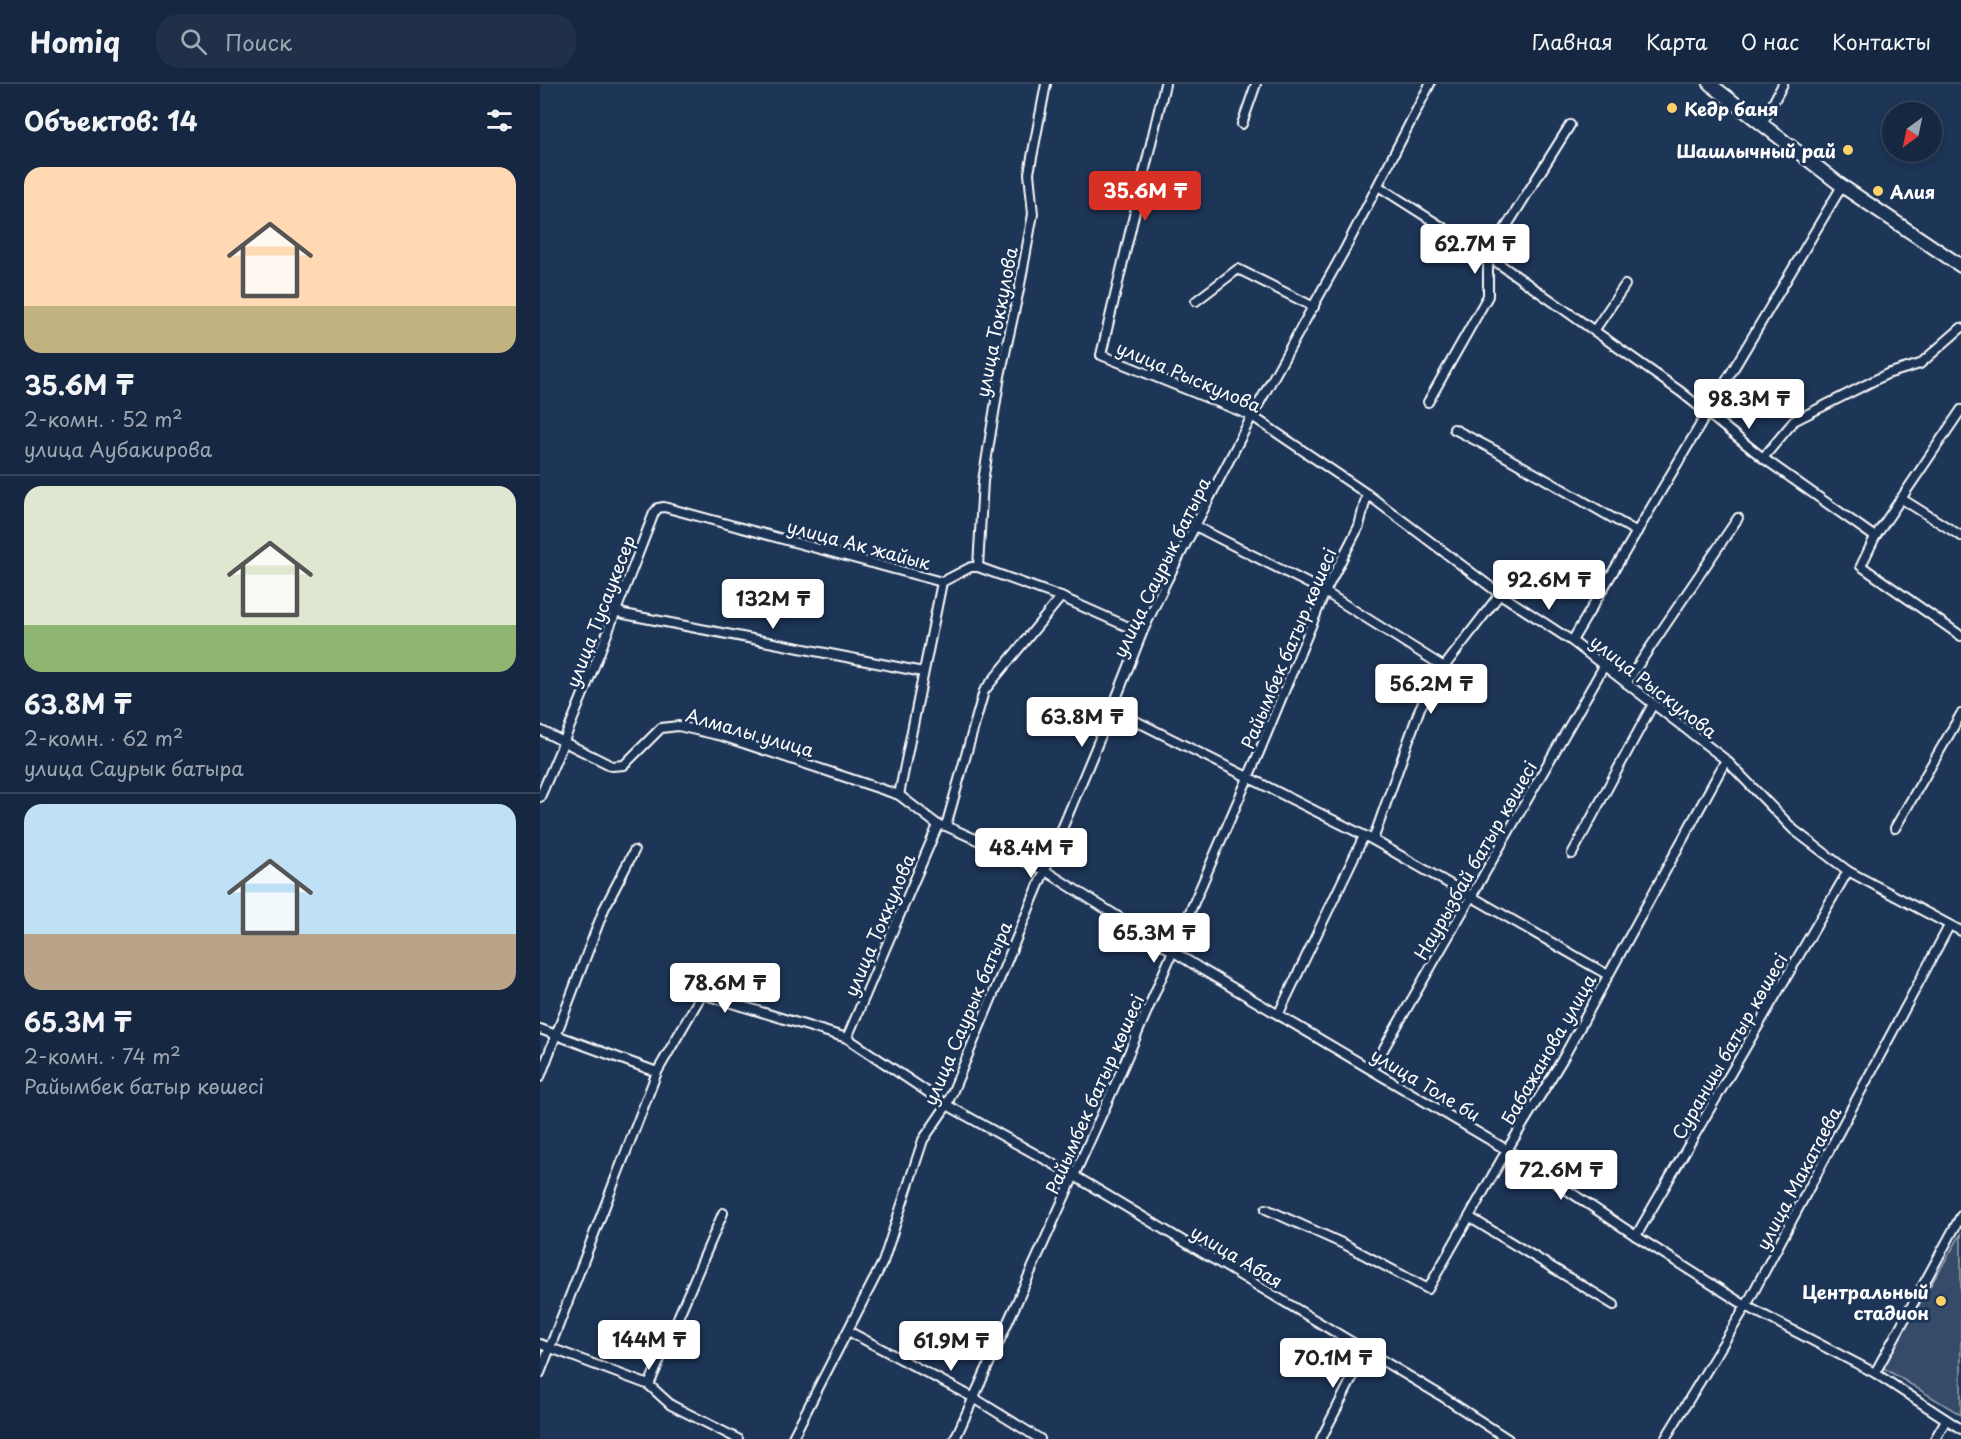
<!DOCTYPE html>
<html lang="ru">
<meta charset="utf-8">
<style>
body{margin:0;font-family:"Playpen Sans",sans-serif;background:#1f3048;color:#f1f3f6;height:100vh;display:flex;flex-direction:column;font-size:22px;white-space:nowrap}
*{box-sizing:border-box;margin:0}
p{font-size:20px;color:#9ea6b1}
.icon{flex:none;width:33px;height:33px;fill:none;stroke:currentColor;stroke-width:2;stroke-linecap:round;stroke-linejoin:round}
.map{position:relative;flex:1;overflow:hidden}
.details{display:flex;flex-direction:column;background:#162841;width:540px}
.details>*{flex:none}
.needle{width:39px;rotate:213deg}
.fabs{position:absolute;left:1342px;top:18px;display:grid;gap:12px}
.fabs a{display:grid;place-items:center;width:60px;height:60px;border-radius:50%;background:#162841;box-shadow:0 3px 9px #0003,0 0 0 2px #35445a;font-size:30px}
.price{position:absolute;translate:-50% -51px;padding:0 14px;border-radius:6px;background:#fff;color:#222;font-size:20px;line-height:39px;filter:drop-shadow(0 2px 3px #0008)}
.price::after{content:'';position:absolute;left:50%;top:36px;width:18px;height:14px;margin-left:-9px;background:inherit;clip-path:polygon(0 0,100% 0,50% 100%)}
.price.active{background:#d93025;color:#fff}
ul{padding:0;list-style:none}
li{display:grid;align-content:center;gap:12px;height:318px;padding:0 24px}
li+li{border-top:2px solid #35445a}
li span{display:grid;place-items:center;height:186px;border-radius:18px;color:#555}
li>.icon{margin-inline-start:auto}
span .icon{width:108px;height:108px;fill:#fffc;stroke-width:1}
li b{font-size:26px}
h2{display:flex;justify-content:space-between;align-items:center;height:72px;padding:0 24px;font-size:26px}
header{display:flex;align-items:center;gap:36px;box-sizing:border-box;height:84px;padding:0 30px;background:#162841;border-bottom:2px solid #35445a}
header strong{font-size:28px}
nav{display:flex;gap:33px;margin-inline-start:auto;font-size:21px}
.search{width:420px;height:54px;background:#1f3048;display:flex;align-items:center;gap:15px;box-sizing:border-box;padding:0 21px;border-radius:24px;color:#9ea6b1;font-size:22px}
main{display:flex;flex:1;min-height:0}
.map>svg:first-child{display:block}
.green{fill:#364b69;stroke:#9aa5b4;stroke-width:1.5}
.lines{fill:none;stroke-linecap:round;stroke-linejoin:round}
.street-casing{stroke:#fff;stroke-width:12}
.primary-casing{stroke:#fff;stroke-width:16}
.street{stroke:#1d3557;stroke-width:8}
.primary{stroke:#1d3557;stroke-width:12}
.poi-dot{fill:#ffd166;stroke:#1d3557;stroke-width:2}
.labels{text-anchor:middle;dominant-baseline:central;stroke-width:6;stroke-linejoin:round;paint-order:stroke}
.poi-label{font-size:18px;font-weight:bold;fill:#fff;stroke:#1d3557;text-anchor:start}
.street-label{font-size:18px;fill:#fff;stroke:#1d3557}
</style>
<header>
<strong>Homiq</strong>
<div class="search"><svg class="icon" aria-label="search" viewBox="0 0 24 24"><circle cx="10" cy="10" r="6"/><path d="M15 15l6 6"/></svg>Поиск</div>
<nav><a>Главная</a><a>Карта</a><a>О нас</a><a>Контакты</a></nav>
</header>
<main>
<section class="details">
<h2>Объектов: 14<svg class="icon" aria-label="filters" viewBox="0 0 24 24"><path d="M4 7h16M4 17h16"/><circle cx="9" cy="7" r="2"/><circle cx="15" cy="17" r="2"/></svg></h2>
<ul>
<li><span style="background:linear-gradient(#ffd9b3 75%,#c2b280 0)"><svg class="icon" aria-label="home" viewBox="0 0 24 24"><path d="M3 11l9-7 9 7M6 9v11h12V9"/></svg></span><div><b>35.6M ₸</b><p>2-комн. · 52 m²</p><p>улица Аубакирова</p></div></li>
<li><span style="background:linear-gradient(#dfe7d0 75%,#8fb573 0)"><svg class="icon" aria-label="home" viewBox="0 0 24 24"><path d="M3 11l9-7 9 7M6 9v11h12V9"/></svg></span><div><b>63.8M ₸</b><p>2-комн. · 62 m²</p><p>улица Саурык батыра</p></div></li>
<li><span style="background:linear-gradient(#bfe0f5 70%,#b9a48a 0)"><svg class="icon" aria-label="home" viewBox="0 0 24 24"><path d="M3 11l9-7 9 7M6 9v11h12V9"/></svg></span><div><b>65.3M ₸</b><p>2-комн. · 74 m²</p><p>Райымбек батыр көшесі</p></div></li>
</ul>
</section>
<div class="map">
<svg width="1421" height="1355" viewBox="0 0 1421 1355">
<rect width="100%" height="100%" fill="#1d3557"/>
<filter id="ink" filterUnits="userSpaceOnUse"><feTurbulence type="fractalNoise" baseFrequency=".0167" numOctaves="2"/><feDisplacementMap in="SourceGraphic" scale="12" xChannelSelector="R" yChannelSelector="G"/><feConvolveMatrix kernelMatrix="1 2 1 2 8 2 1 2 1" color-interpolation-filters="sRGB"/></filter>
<g filter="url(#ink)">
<polygon class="green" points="1421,1150 1421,1331 1342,1283"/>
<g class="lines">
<g class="street-casing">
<g id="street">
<polyline points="625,0 561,271 712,332 827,410 960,510 1032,557 1186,676 1254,746 1308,787 1421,847"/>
<polyline points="702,40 716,0"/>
<polyline points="1222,40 1243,0"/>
<polyline points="1030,41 948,172 1141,308 1223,374 1335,453 1321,482 1421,552"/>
<polyline points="838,102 948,172 948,212 888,318"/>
<polyline points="656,217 698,185 774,223"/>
<polyline points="1054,247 1085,201"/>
<polyline points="914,345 954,366 1097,448"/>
<polyline points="1223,374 1254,337 1347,290 1380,280 1421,244"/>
<polyline points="1362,415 1421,452"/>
<polyline points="655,442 785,508 904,583"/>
<polyline points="1335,453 1421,326"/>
<polyline points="438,483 443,397 460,292 479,206 493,130 489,89 506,0"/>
<polyline points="75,526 84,530 383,588"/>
<polyline points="1032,557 1302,102"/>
<polyline points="1086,599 1198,434"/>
<polyline points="572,625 833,756 1068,891"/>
<polyline points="0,646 72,682 84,681 121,644 138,642 182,652 359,711 398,741 406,742 504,786 661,885 967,1066 1096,1152 1206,1222 1335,1289 1421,1345"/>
<polyline points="359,711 402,498"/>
<path d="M 0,713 C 41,620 77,524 114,429 L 118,424 L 124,423 L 402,498 L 431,483 L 438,483 L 521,513 L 602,549"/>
<polyline points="406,742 444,607 521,513"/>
<polyline points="1355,744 1421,630"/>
<polyline points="833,756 880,624 904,583 960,510"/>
<polyline points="1032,770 1113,620"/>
<polyline points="739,929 824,752"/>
<polyline points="0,945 117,988 162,910 307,954 407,1021 533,1091 900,1311 968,1355"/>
<polyline points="307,954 398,741"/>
<polyline points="832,985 1064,582"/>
<polyline points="0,993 64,825 94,767"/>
<polyline points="726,1125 806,1161 888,1205 967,1066 1022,976 1186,676"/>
<polyline points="929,1133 1074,1221"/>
<polyline points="1096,1152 1308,787"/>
<polyline points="308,1247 434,1314 500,1355"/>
<polyline points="0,1260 109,1301 131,1321 198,1355"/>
<polyline points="0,1289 117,988"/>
<polyline points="1335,1289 1421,1132"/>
<polyline points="109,1301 183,1129"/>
<polyline points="252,1355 343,1178 383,1056 407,1021 572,625 602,549 626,498 712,332 804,167 890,0"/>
<polyline points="415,1355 575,1001 720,666 785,508 819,442 827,410"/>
<polyline points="781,1355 826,1267"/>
<polyline points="1125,1355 1206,1222 1409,842"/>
<polyline points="1395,1355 1406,1336"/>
</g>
</g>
<g class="primary-casing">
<polyline id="primary" points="1170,0 1302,102 1421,182"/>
</g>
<use href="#street" class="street"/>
<use href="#primary" class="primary"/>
</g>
</g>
<g class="poi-dot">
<circle cx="1132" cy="24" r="6"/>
<circle cx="1308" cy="66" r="6"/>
<circle cx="1338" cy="107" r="6"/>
<circle cx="1401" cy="1217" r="6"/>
</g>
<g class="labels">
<g class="poi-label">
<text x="1144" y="24">Кедр баня</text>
<text x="1296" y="66" text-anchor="end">Шашлычный рай</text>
<text x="1350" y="107">Алия</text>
<text x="1389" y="1207" text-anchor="end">Центральный<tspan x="1389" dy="21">стадион</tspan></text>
</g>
<g class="street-label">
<text transform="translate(456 238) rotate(-79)">улица Токкулова</text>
<text transform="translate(649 292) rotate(23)">улица Рыскулова</text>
<text transform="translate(319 460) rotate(15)">улица Ак жайык</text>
<text transform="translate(621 483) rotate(-64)">улица Саурык батыра</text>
<text transform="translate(60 527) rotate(-69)">улица Тусаукесер</text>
<text transform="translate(748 564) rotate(-67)">Райымбек батыр көшесі</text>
<text transform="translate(1114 602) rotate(38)">улица Рыскулова</text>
<text transform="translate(210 648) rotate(16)">Алмалы улица</text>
<text transform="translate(935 776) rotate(-60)">Наурызбай батыр көшесі</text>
<text transform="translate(339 841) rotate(-67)">улица Токкулова</text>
<text transform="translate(427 929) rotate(-67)">улица Саурык батыра</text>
<text transform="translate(1189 962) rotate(-60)">Сураншы батыр көшесі</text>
<text transform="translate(1008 965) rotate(-60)">Бабажанова улица</text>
<text transform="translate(886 1000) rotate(31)">улица Толе би</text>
<text transform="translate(554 1010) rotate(-66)">Райымбек батыр көшесі</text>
<text transform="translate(1258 1094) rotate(-62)">улица Макатаева</text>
<text transform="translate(697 1172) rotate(31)">улица Абая</text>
</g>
</g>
</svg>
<div class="fabs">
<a><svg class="needle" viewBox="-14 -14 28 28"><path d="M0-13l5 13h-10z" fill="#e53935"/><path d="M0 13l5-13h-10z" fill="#9ea6b1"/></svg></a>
</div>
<b class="price active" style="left:605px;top:138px">35.6M ₸</b>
<b class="price" style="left:935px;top:191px">62.7M ₸</b>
<b class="price" style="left:1209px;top:346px">98.3M ₸</b>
<b class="price" style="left:1009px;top:527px">92.6M ₸</b>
<b class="price" style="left:233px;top:546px">132M ₸</b>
<b class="price" style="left:891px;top:631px">56.2M ₸</b>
<b class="price" style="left:542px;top:664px">63.8M ₸</b>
<b class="price" style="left:491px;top:795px">48.4M ₸</b>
<b class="price" style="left:614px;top:880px">65.3M ₸</b>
<b class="price" style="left:185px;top:930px">78.6M ₸</b>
<b class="price" style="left:1021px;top:1117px">72.6M ₸</b>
<b class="price" style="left:109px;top:1287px">144M ₸</b>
<b class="price" style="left:411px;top:1288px">61.9M ₸</b>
<b class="price" style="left:793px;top:1305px">70.1M ₸</b>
</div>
</main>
